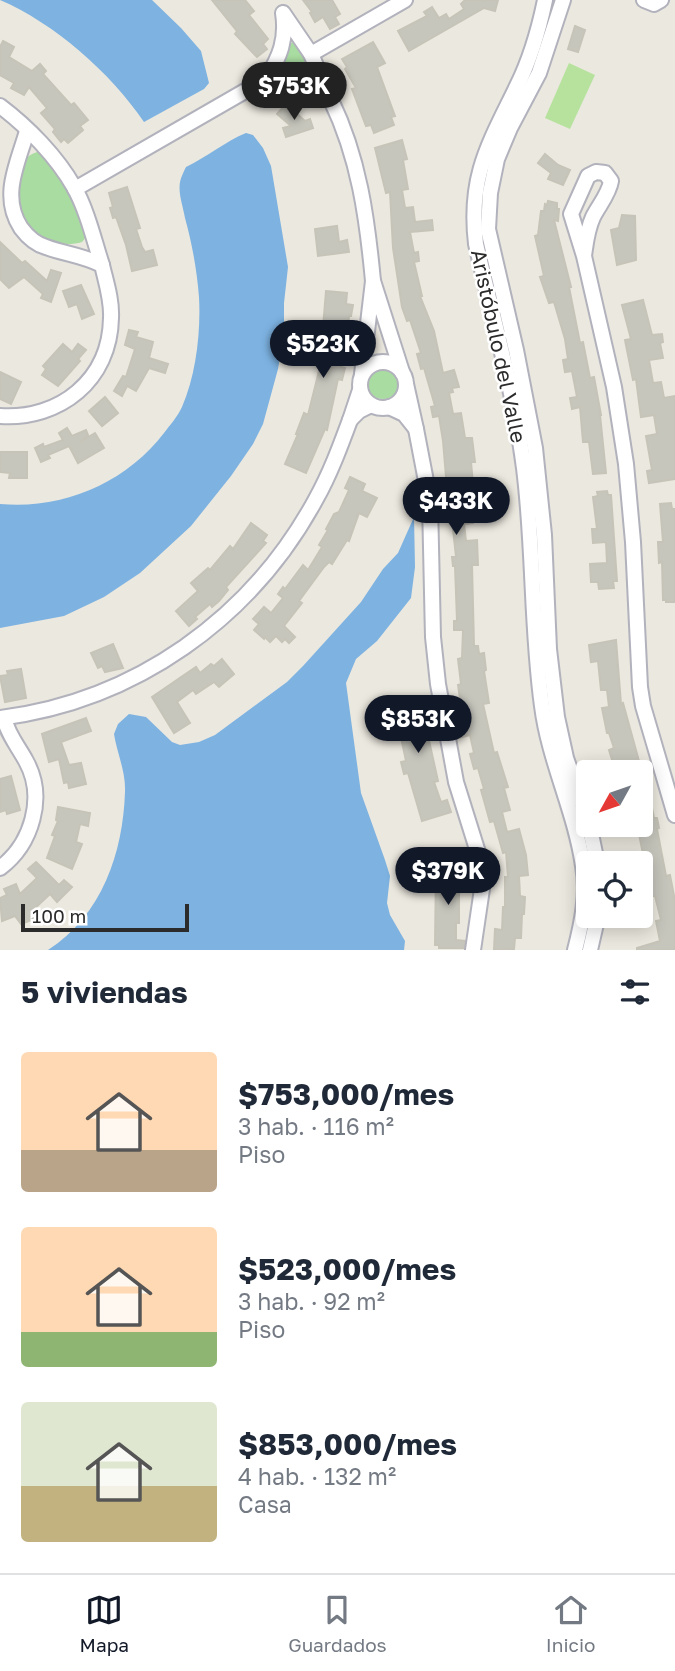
<!DOCTYPE html>
<html lang="es">
<meta charset="utf-8">
<style>
body{margin:0;font-family:"Golos Text",sans-serif;background:#f2f2f3;color:#1f2937;height:100vh;display:flex;flex-direction:column;font-size:26px;white-space:nowrap}
*{box-sizing:border-box;margin:0}
p{font-size:23px;color:#747a83}
.icon{flex:none;width:38px;height:38px;fill:none;stroke:currentColor;stroke-width:2;stroke-linecap:round;stroke-linejoin:round}
.map{position:relative;height:950px;overflow:hidden}
.panel{display:flex;flex-direction:column;background:#fff;flex:1}
.panel>*{flex:none}
.needle{width:46px;rotate:230deg}
.fabs{position:absolute;left:576px;top:760px;display:grid;gap:14px}
.fabs a{display:grid;place-items:center;width:77px;height:77px;border-radius:7px;background:#fff;box-shadow:0 4px 18px #0003;font-size:35px}
.scale{position:absolute;left:21px;bottom:18px;width:168px;box-sizing:border-box;padding-left:7px;border:4px solid #2b2b2b;border-top:0;font-size:19px;line-height:24px;white-space:nowrap;color:#2b2b2b;-webkit-text-stroke:5px #fff;paint-order:stroke}
.price{position:absolute;translate:-50% -60px;padding:0 16px;border-radius:24px;background:#111827;color:#fff;font-size:23px;line-height:46px;filter:drop-shadow(0 2px 4px #0008)}
.price::after{content:'';position:absolute;left:50%;top:42px;width:21px;height:16px;margin-left:-10px;background:inherit;clip-path:polygon(0 0,100% 0,50% 100%)}
.price.active{background:#222;color:#fff}
ul{padding:0;list-style:none}
li{display:flex;align-items:center;gap:21px;height:175px;padding:0 21px}
li span{display:grid;place-items:center;flex:none;width:196px;height:140px;border-radius:7px;color:#555}
li>.icon{margin-inline-start:auto}
span .icon{width:84px;height:84px;fill:#fffc;stroke-width:1}
li b{font-size:30px}
h2{display:flex;justify-content:space-between;align-items:center;height:84px;padding:0 21px;font-size:30px}
.tab-bar{display:flex;justify-content:space-around;align-items:center;height:98px;border-top:2px solid #e0e1e3;background:#fff;font-size:19px;color:#747a83}
.tab-bar a{display:grid;justify-items:center;gap:4px}
.tab-bar .active{color:#111827}
.map>svg:first-child{display:block}
.green{fill:#a9dca1}
.pitch{fill:#b7e29e}
.water{fill:#7db2e1}
.building{fill:#c7c6bd;stroke:#c6c4b8;stroke-width:2}
.lines{fill:none;stroke-linecap:round;stroke-linejoin:round}
.minor-casing{stroke:#b2b2bd;stroke-width:18}
.minor{stroke:#fff;stroke-width:14}
.labels{text-anchor:middle;dominant-baseline:central;stroke-width:5;stroke-linejoin:round;paint-order:stroke}
.street-label{font-size:21px;fill:#2b2b2b;stroke:#fff}
</style>
<div class="map">
<svg width="675" height="950" viewBox="0 0 675 950">
<rect width="100%" height="100%" fill="#ebe8df"/>
<g class="green">
<path d="M 295,42 L 313,69 L 308,77 L 285,73 L 281,69 C 281,58 284,44 295,42 Z"/>
<path d="M 37,152 L 45,154 L 80,207 L 87,236 L 82,242 C 53,251 17,230 14,197 C 13,191 17,182 19,176 C 22,164 24,156 37,152 Z"/>
<circle cx="383" cy="382" r="17"/>
</g>
<polygon class="pitch" points="569,63 595,75 570,129 545,118"/>
<g class="water">
<path d="M 0,0 L 152,0 L 181,28 L 201,51 L 209,83 L 204,89 L 144,122 C 111,73 54,23 0,0 Z"/>
<path d="M 246,133 L 253,135 L 263,148 L 271,166 L 288,267 L 284,303 L 284,333 L 278,369 L 263,424 L 253,444 L 231,476 L 191,526 L 140,573 L 104,597 L 64,616 L 0,628 L 0,504 C 62,510 126,483 164,433 C 170,425 178,416 182,407 C 196,375 201,332 199,297 C 197,271 192,243 185,218 C 183,206 178,194 180,182 C 181,177 184,171 186,167 C 207,157 226,141 246,133 Z"/>
<path d="M 414,517 L 415,567 L 411,598 L 377,641 L 356,659 L 346,683 L 361,793 L 385,860 L 390,876 L 387,903 L 390,915 L 405,941 L 404,950 L 48,950 C 102,915 123,853 125,792 C 126,772 117,753 114,734 L 118,724 L 129,714 L 146,717 L 172,742 L 180,745 L 199,742 L 215,735 L 287,682 L 303,666 L 361,602 L 383,569 L 398,553 Z"/>
</g>
<g class="building">
<polygon points="212,0 245,0 254,11 249,15 268,39 263,44 267,49 257,57 235,34 237,31"/>
<polygon points="303,0 332,0 340,14 335,17 339,24 330,29 323,17 315,22 310,13 312,12"/>
<polygon points="465,0 498,0 495,11 484,8 409,51 398,31 427,16 424,12 432,7 439,18 446,14 449,19 464,9 461,4"/>
<polygon points="575,26 585,30 578,52 568,49"/>
<polygon points="3,41 14,47 9,57 32,71 40,64 46,71 43,74 71,105 74,103 88,120 80,126 83,130 68,143 64,139 61,142 53,132 55,129 41,113 47,108 29,87 24,95 11,88 14,83 0,75 0,47"/>
<polygon points="373,42 385,63 377,67 395,116 391,117 394,125 374,133 371,125 366,126 352,89 356,88 345,69 347,67 342,59"/>
<polygon points="286,104 305,121 310,119 313,128 286,137 283,128 291,126 277,114"/>
<polygon points="402,140 407,159 403,160 408,189 402,190 405,208 413,207 415,222 432,220 433,230 410,232 414,253 418,252 419,261 414,262 422,296 420,296 434,331 443,373 454,370 459,387 452,388 453,392 449,393 453,414 461,413 465,438 472,438 475,462 471,462 474,495 470,495 473,523 464,524 466,541 477,540 478,565 472,565 474,646 478,646 479,654 484,653 486,670 484,671 489,703 483,704 494,753 497,752 508,787 504,788 510,810 502,812 507,832 519,829 526,855 528,875 519,876 520,896 525,897 524,914 522,914 521,938 515,938 514,949 494,950 495,929 502,930 503,907 505,907 505,877 508,877 506,852 503,853 494,821 490,822 481,790 484,789 478,768 474,769 470,754 474,753 470,735 458,738 456,730 468,727 465,711 462,712 458,685 461,684 458,659 462,658 463,630 454,630 454,621 457,621 455,566 453,566 452,557 456,557 450,501 448,501 443,441 439,416 433,417 431,407 435,406 424,368 421,369 417,354 421,353 410,320 407,321 402,307 393,248 390,192 386,193 375,148"/>
<polygon points="545,154 558,165 570,170 563,185 548,179 551,173 538,163"/>
<polygon points="127,187 140,228 136,229 142,247 145,252 153,250 157,265 132,271 126,245 116,217 113,218 110,208 113,207 109,193"/>
<polygon points="548,201 557,203 557,209 559,209 558,221 554,220 571,287 569,287 580,343 583,342 590,378 594,377 601,415 600,415 606,473 593,474 589,442 583,442 580,407 572,409 570,398 577,397 572,371 565,372 563,360 568,359 565,339 554,302 549,303 540,277 544,276 535,236 538,235 541,211 544,211 545,204 547,205"/>
<polygon points="622,215 635,216 636,260 617,265 611,230 619,228"/>
<polygon points="337,226 339,242 347,240 349,252 318,256 315,229"/>
<polygon points="0,242 22,263 25,261 47,281 51,270 61,273 51,302 41,298 43,294 24,277 9,288 0,279"/>
<polygon points="81,285 94,314 82,319 77,304 69,307 63,291"/>
<polygon points="326,291 347,293 346,304 353,305 351,316 349,316 347,340 341,340 339,361 342,362 341,367 345,368 342,380 338,379 327,430 325,429 306,473 285,464 298,434 296,434 304,413 308,415 318,375 326,339 306,337 307,326 323,327"/>
<polygon points="643,300 652,335 662,334 663,342 660,343 663,358 649,360 653,383 661,382 664,398 675,396 675,479 649,483 647,471 652,470 646,436 657,434 654,415 641,417 636,379 633,380 625,340 631,339 622,305"/>
<polygon points="129,330 138,332 136,337 153,342 149,358 168,364 165,373 149,368 136,391 127,386 122,396 114,391 123,376 126,377 135,349 125,345"/>
<polygon points="63,344 72,352 78,344 86,350 78,359 80,361 58,386 42,375 46,369 43,366"/>
<polygon points="0,372 21,382 11,404 0,399"/>
<polygon points="105,397 118,413 102,426 89,411"/>
<polygon points="67,428 72,436 86,430 88,435 80,442 95,433 104,448 78,463 69,446 48,455 50,458 41,462 35,448 43,444 44,447 63,440 59,433"/>
<polygon points="0,452 27,452 27,478 9,478 10,473 0,472"/>
<polygon points="350,477 365,484 362,491 377,498 367,517 359,513 349,541 347,540 332,564 329,562 324,567 299,601 302,603 284,626 295,637 289,643 285,639 282,642 276,636 270,642 265,637 264,639 254,630 259,624 253,619 264,607 271,613 283,598 278,594 283,587 285,589 303,565 308,570 322,547 319,545 328,530 326,529 334,514 339,512 349,490 345,488"/>
<polygon points="607,491 608,495 611,495 617,581 613,581 614,588 599,589 598,582 591,582 590,564 607,563 606,542 593,543 592,529 597,529 593,497 598,496 597,492"/>
<polygon points="671,503 672,509 675,509 675,602 666,602 666,600 663,600 662,562 659,563 658,542 663,542 660,504"/>
<polygon points="251,523 267,535 263,541 266,543 226,587 228,590 219,601 212,607 210,604 195,617 197,619 189,626 176,611 198,591 191,583 208,568 210,570 230,546 233,549"/>
<polygon points="616,640 621,704 623,703 642,772 622,772 620,764 614,766 609,750 614,748 609,733 607,733 602,708 609,707 607,690 601,690 598,661 591,662 589,645"/>
<polygon points="113,644 123,668 105,672 102,666 98,668 91,653"/>
<polygon points="222,659 234,674 219,687 214,682 196,694 193,690 177,702 190,723 174,733 152,697 196,667 200,673 211,664 214,666"/>
<polygon points="21,669 26,698 5,702 0,676 8,675 7,671"/>
<polygon points="422,697 426,727 438,781 434,782 441,802 447,800 451,812 422,821 408,773 404,774 401,762 406,761 398,723 389,724 386,701"/>
<polygon points="86,718 91,731 61,742 69,765 81,763 86,784 69,788 68,782 64,783 59,759 49,762 42,734"/>
<polygon points="640,774 645,774 654,818 657,818 659,828 657,829 666,876 670,875 675,901 675,950 637,950 637,948 660,941 656,921 661,920 655,896 652,896 648,869 646,869 637,824 640,824"/>
<polygon points="11,776 20,810 7,814 6,810 0,812 0,779"/>
<polygon points="58,807 90,813 88,826 80,824 76,842 82,844 72,869 47,858 55,836 52,835 58,821 56,820"/>
<polygon points="36,862 59,885 64,880 72,887 57,902 50,894 33,910 39,917 21,924 15,916 2,921 0,898 7,895 4,889 16,884 20,894 37,878 28,869"/>
<polygon points="436,868 461,868 462,888 459,888 459,923 456,923 456,940 465,941 464,948 439,948 439,945 435,945"/>
</g>
<g class="lines">
<g class="minor-casing">
<g id="minor">
<path d="M 545,0 C 539,29 530,60 517,86 C 489,144 468,176 476,244 C 493,318 514,392 524,468 C 534,547 531,627 542,706 C 549,761 575,811 583,866 C 588,894 582,923 575,950"/>
<polyline points="563,0 539,73 510,128 497,159 490,193 488,229 516,350 535,448 544,535 549,649 557,717 566,758 588,821"/>
<polyline points="644,0 654,4 661,0"/>
<polyline points="311,54 405,0"/>
<path d="M 331,100 C 359,158 367,217 373,281"/>
<path d="M 0,106 C 28,127 57,157 74,187 C 87,210 94,240 102,265"/>
<path d="M 75,189 L 266,79 C 280,57 287,39 283,13 L 311,54 L 331,100 C 310,83 293,78 266,79"/>
<path d="M 584,256 C 586,242 587,230 593,217 C 599,205 609,194 611,181 L 605,173 L 596,172 L 588,176 L 571,214 L 584,256 L 614,387 L 626,464 L 633,542 L 640,687 L 643,706 L 675,815"/>
<circle cx="383" cy="385" r="23"/>
<polyline points="362,374 373,281 402,372"/>
<polyline points="360,390 350,420 359,411 371,405"/>
<polyline points="389,407 404,414 416,429 406,384"/>
<path d="M 0,416 C 60,420 110,380 111,318 C 112,300 106,282 102,265 C 82,255 65,254 46,247 C 35,244 27,236 21,228 C 0,196 18,163 27,131"/>
<polyline points="416,429 430,502 433,637 438,684 456,782 481,862 482,889 473,950"/>
<path d="M 0,718 C 135,701 251,619 316,499 C 330,474 340,447 350,420"/>
<polyline points="589,824 597,863"/>
<path d="M 0,868 C 32,844 46,797 26,761 C 18,746 8,735 4,718"/>
<polyline points="590,950 598,915"/>
</g>
</g>
<use href="#minor" class="minor"/>
</g>
<g class="labels">
<g class="street-label">
<text transform="translate(499 346) rotate(78)">Aristóbulo del Valle</text>
</g>
</g>
</svg>
<div class="fabs">
<a><svg class="needle" viewBox="-14 -14 28 28"><path d="M0-13l5 13h-10z" fill="#e53935"/><path d="M0 13l5-13h-10z" fill="#747a83"/></svg></a>
<a><svg class="icon" aria-label="locate" viewBox="0 0 24 24"><circle cx="12" cy="12" r="6"/><path d="M12 2v4M12 18v4M2 12h4M18 12h4"/></svg></a>
</div>
<div class="scale">100 m</div>
<b class="price active" style="left:294px;top:122px">$753K</b>
<b class="price" style="left:323px;top:380px">$523K</b>
<b class="price" style="left:456px;top:537px">$433K</b>
<b class="price" style="left:418px;top:755px">$853K</b>
<b class="price" style="left:448px;top:907px">$379K</b>
</div>
<section class="panel">
<h2>5 viviendas<svg class="icon" aria-label="filters" viewBox="0 0 24 24"><path d="M4 7h16M4 17h16"/><circle cx="9" cy="7" r="2"/><circle cx="15" cy="17" r="2"/></svg></h2>
<ul>
<li><span style="background:linear-gradient(#ffd9b3 70%,#b9a48a 0)"><svg class="icon" aria-label="home" viewBox="0 0 24 24"><path d="M3 11l9-7 9 7M6 9v11h12V9"/></svg></span><div><b>$753,000/mes</b><p>3 hab. · 116 m²</p><p>Piso</p></div></li>
<li><span style="background:linear-gradient(#ffd9b3 75%,#8fb573 0)"><svg class="icon" aria-label="home" viewBox="0 0 24 24"><path d="M3 11l9-7 9 7M6 9v11h12V9"/></svg></span><div><b>$523,000/mes</b><p>3 hab. · 92 m²</p><p>Piso</p></div></li>
<li><span style="background:linear-gradient(#dfe7d0 60%,#c2b280 0)"><svg class="icon" aria-label="home" viewBox="0 0 24 24"><path d="M3 11l9-7 9 7M6 9v11h12V9"/></svg></span><div><b>$853,000/mes</b><p>4 hab. · 132 m²</p><p>Casa</p></div></li>
</ul>
</section>
<nav class="tab-bar">
<a class="active"><svg class="icon" aria-label="map" viewBox="0 0 24 24"><path d="M3 6l6-2 6 2 6-2v14l-6 2-6-2-6 2zM9 4v14M15 6v14"/></svg>Mapa</a>
<a><svg class="icon" aria-label="saved" viewBox="0 0 24 24"><path d="M7 4h10v16l-5-4-5 4z"/></svg>Guardados</a>
<a><svg class="icon" aria-label="home" viewBox="0 0 24 24"><path d="M3 11l9-7 9 7M6 9v11h12V9"/></svg>Inicio</a>
</nav>
